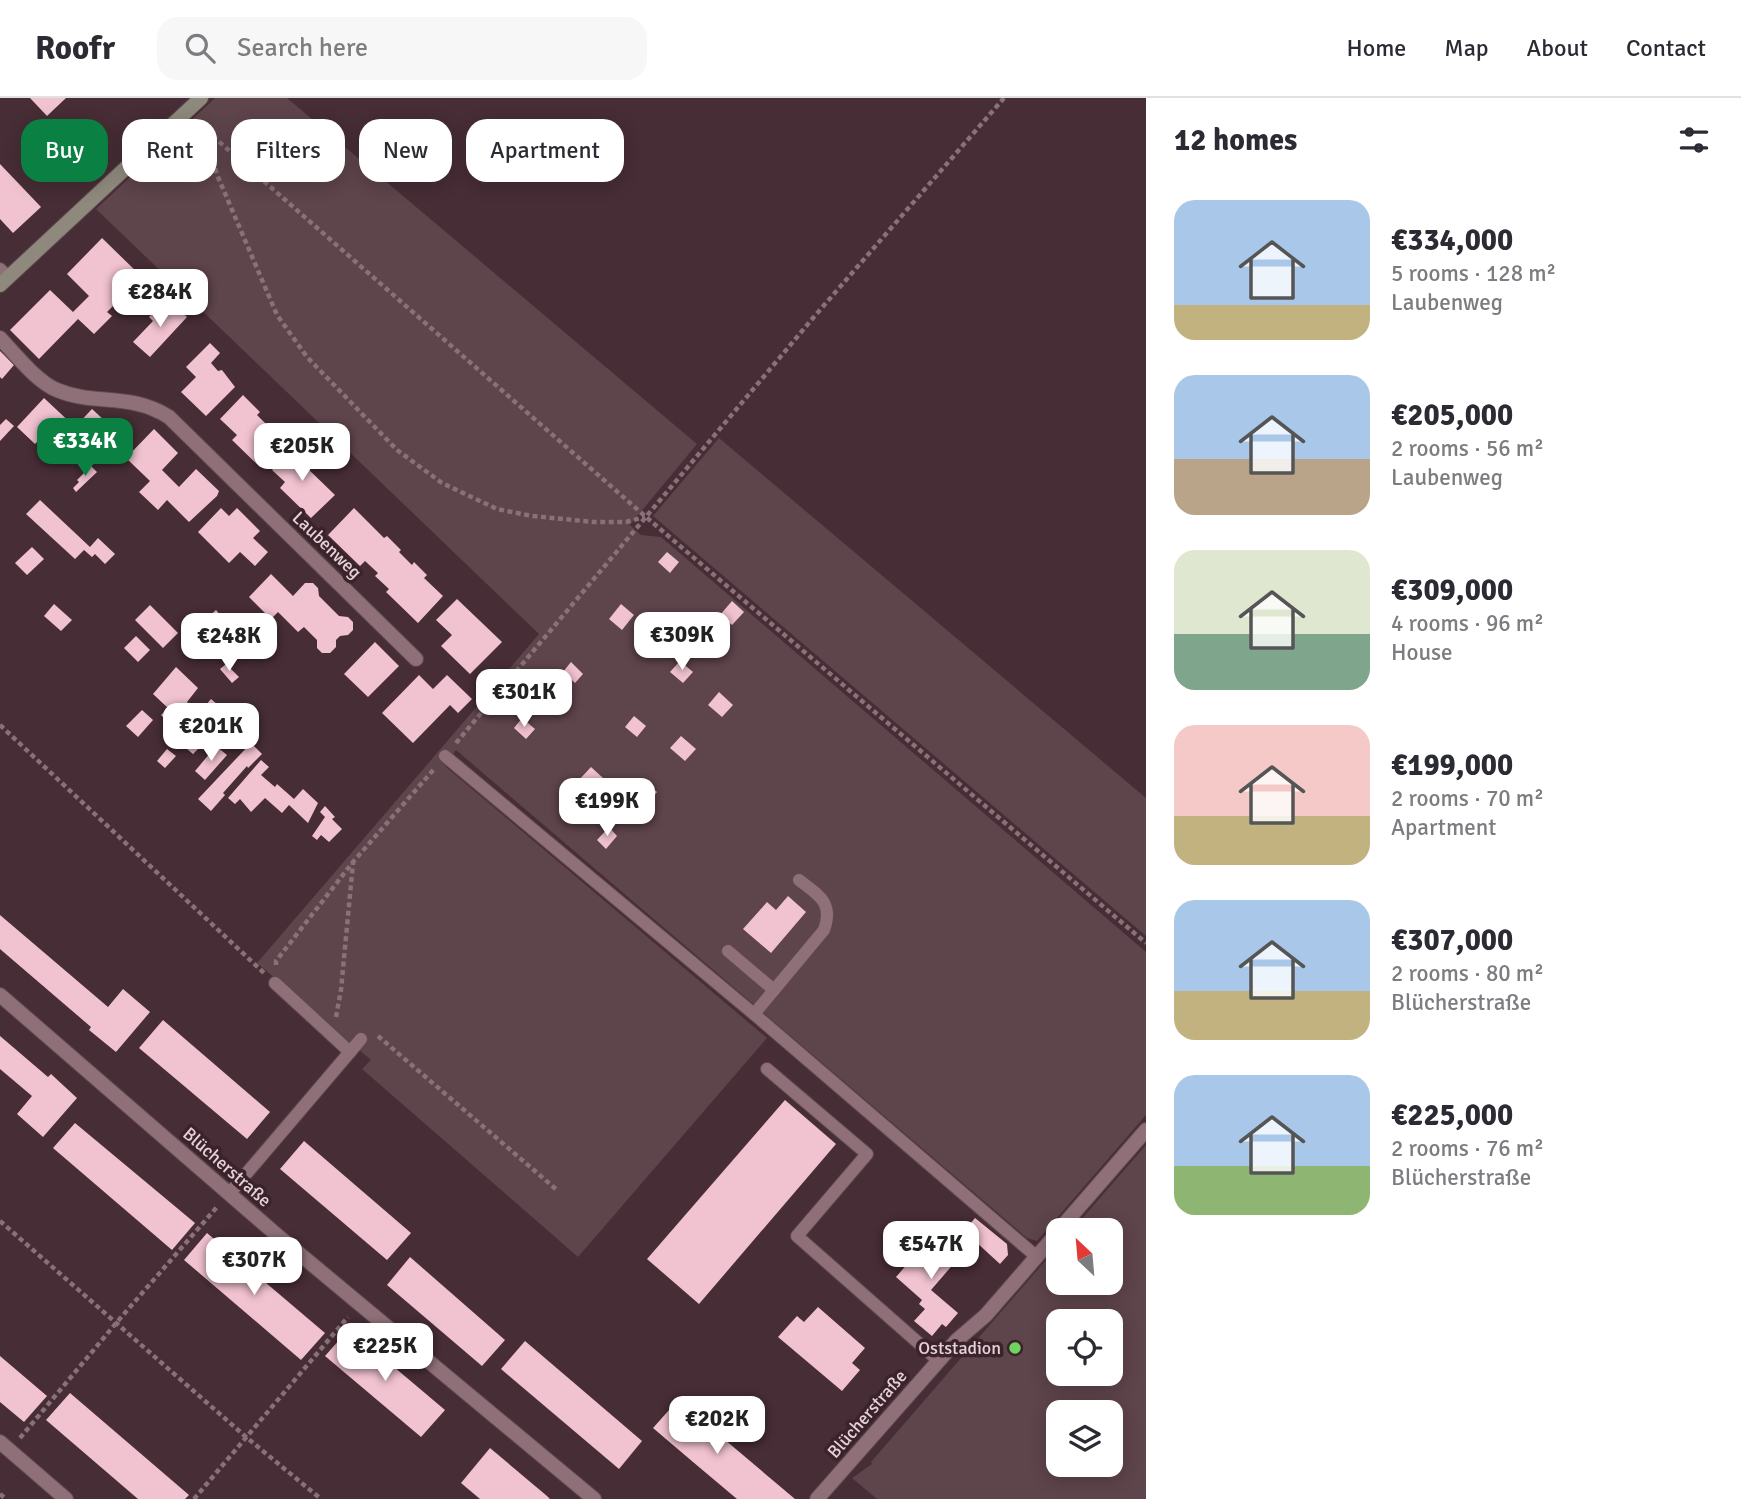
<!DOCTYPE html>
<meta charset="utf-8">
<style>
body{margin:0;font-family:Signika,sans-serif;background:#f7f7f7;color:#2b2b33;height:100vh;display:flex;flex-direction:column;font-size:26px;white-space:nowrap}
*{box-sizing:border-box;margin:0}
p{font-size:23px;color:#7c7c81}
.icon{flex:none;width:38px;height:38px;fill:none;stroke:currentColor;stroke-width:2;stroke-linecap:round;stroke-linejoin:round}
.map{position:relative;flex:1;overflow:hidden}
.side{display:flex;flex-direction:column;background:#fff;width:595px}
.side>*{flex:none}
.guide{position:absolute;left:21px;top:21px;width:665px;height:63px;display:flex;gap:14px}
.needle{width:46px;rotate:334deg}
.controls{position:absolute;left:1046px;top:1120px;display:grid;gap:14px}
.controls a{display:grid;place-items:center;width:77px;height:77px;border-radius:14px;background:#fff;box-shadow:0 4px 18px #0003;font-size:35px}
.price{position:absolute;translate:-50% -60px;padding:0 16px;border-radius:14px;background:#fff;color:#222;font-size:23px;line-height:46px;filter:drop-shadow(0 2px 4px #0008)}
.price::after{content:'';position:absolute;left:50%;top:42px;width:21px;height:16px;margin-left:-10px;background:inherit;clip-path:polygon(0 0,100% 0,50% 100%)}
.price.on{background:#0b8043;color:#fff}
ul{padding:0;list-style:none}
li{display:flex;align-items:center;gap:21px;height:175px;padding:0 28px}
li span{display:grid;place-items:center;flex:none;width:196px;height:140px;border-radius:21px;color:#555}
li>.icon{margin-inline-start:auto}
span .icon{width:84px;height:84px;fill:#fffc;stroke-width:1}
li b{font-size:30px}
h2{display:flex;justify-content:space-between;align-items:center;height:84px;padding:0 28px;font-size:30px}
.tag{padding:0 24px;border-radius:21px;background:#fff;box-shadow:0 4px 18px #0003;font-size:24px;line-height:63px}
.tag.on{background:#0b8043;color:#fff}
header{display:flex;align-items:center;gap:42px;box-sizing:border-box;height:98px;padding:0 35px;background:#fff;border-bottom:2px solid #e1e1e2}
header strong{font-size:33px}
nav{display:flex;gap:38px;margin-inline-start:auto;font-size:24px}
.search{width:490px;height:63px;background:#f7f7f7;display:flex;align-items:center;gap:18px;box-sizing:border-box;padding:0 24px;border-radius:21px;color:#7c7c81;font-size:26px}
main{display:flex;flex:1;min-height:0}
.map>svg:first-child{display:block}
.green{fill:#5e444b;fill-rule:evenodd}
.building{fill:#f1c2cf}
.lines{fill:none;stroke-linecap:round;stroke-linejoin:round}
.lane-casing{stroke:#604a51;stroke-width:14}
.street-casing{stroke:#604a51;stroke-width:16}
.secondary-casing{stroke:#604a51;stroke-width:16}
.path{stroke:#887178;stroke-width:4.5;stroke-dasharray:5 3.5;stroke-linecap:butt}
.lane{stroke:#8f7079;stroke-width:12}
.street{stroke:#8f7079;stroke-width:14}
.secondary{stroke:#8e897c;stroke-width:14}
.poi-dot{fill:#6fd360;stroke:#3c232b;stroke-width:2.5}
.labels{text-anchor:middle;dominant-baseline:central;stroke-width:7;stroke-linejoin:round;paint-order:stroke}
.street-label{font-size:18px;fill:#e5d3d8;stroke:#3c232b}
.poi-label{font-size:18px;fill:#e5d3d8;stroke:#3c232b;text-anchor:end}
</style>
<header>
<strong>Roofr</strong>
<div class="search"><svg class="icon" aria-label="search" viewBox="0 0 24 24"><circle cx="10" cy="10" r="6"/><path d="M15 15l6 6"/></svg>Search here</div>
<nav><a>Home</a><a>Map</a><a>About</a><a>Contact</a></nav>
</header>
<main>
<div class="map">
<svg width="1146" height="1401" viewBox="0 0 1146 1401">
<rect width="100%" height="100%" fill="#472d35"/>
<g class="green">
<polygon points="215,0 287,0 697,346 630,427 641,437 661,439 1146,854 1146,1017 1037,1143 1027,1140 456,652 446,669 767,940 578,1159 362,971 371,962 257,865 539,536 96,111"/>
<polygon points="719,340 1146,700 1146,838 653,418"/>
<path d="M 1146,1047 L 1146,1401 L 877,1401 L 852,1380 L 872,1366 L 871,1364 L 1059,1147 L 1059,1185 L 1111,1185 L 1111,1132 L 1072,1132 ZM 1059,1223 L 1111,1223 L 1111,1276 L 1059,1276 ZM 1059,1314 L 1111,1314 L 1111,1367 L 1059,1367 Z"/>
</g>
<g class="building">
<polygon points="30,0 66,0 47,18"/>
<polygon points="0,66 41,109 13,135 0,121"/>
<polygon points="102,140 142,179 130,191 133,195 132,201 125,205 118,203 107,214 112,218 94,236 78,221 39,261 10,232 50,192 73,214 89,198 67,176"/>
<polygon points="171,204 187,219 150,259 133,244 153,223 149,219 153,215 157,218"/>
<polygon points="210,245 220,255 211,265 218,273 222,272 235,289 206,318 181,294 196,279 186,269"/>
<polygon points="0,253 14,267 2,281 0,279"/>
<polygon points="243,297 260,314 257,317 284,344 260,369 232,342 237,337 220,321"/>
<polygon points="44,300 75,329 92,311 118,335 89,366 51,330 35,346 17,329"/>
<polygon points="6,321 14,328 0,343 0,327"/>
<polygon points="154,331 178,355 162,372 179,389 196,371 219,393 217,398 189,424 167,402 158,412 139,394 150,383 126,360"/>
<polygon points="295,348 309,361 304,367 335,397 311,420 280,390 285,384 272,372"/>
<polygon points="91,368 97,374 76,394 73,390 79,384 77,382"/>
<polygon points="40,402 90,449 98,440 115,456 105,466 95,456 92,459 84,452 75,461 26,416"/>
<polygon points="221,410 229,418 237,410 260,433 253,440 268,454 255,468 240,454 229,465 198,434"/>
<polygon points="354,410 384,440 387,438 401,452 399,454 412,467 414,464 427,477 424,480 443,498 418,525 386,494 389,491 375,478 378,475 365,463 360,468 328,437"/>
<polygon points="32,449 44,461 27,477 15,465"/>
<polygon points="667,454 679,464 670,475 658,464"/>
<polygon points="271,476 293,498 305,485 313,485 318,490 319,498 339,518 348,519 353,524 353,532 348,537 340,538 336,542 336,549 330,555 322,555 317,550 317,542 304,529 298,534 278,514 271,521 249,499"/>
<polygon points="457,501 502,544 470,576 441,548 452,537 436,522"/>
<polygon points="732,503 744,514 732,527 720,517"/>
<polygon points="54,506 72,522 61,533 44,518"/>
<polygon points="621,506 634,517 622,532 609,521"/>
<polygon points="150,507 178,535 163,550 135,522"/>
<polygon points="216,512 225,523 213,533 204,523"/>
<polygon points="136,538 150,552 138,564 124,550"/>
<polygon points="375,544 399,568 368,599 344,576"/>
<polygon points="680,563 693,574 683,585 670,574"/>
<polygon points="571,564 583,576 575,585 563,574"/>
<polygon points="226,566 239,579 232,585 220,571"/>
<polygon points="176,569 198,590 187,604 198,616 211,601 235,622 232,626 248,640 242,647 222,632 212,643 195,628 187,638 200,649 193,656 175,641 184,631 175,620 169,626 161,617 168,610 153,596"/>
<polygon points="419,577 433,591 447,577 472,601 458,615 450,607 413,645 382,615"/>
<polygon points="719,594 733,607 722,619 708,607"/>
<polygon points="142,612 153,622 138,639 126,628"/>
<polygon points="634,618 646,628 637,639 625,629"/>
<polygon points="522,620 535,631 526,641 514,630"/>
<polygon points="681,638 696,651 685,663 670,650"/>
<polygon points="251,645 262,656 248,670 247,668 223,695 225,697 211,713 198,701"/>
<polygon points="216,648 227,657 205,682 195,673"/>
<polygon points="167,651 176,658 165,670 157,663"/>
<polygon points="261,662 269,669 261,677 275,689 277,686 294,701 303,691 318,705 308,725 289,707 282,715 265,700 251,714 240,701 235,706 228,700"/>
<polygon points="591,669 603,680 590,694 578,683"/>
<polygon points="647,686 657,694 646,707 636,699"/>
<polygon points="325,708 335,719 332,721 342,731 329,744 321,737 317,742 312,738 325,719 320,714"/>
<polygon points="609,729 617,738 606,751 597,742"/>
<polygon points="788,798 806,814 771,855 743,831 767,804 776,812"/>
<polygon points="0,817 108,909 123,891 150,914 116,954 89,932 91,929 0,851"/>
<polygon points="163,922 270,1014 247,1041 139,950"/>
<polygon points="0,938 48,979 51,976 77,1000 43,1039 17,1016 32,998 0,971"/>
<polygon points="785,1002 836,1046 699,1206 647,1161"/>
<polygon points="75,1025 195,1125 172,1152 53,1050"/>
<polygon points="304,1043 411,1135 387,1162 280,1071"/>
<polygon points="975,1120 1007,1146 1008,1157 1000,1166 964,1133"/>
<polygon points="936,1133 962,1156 931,1192 958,1215 946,1229 942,1226 932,1238 914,1223 925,1211 919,1206 922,1202 896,1179"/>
<polygon points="207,1135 325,1235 301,1262 184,1162"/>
<polygon points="410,1159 505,1242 482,1268 387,1187"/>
<polygon points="818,1209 865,1250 852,1265 860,1272 842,1293 778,1239 797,1218 804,1224"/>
<polygon points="349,1231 445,1312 421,1339 325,1258"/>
<polygon points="525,1243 642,1343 619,1371 501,1271"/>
<polygon points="0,1258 47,1298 24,1324 0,1304"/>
<polygon points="70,1295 189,1397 185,1401 138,1401 46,1322"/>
<polygon points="678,1302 718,1336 795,1401 737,1401 693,1364 653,1330"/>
<polygon points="490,1350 547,1398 550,1401 480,1401 461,1385"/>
</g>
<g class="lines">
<g class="lane-casing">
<g id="lane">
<polyline points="0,171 8,179"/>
<polyline points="445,658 754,916 1037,1159"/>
<polyline points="728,853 774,892"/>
<polyline points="275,885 350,954"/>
<path d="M 754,916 L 824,832 C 834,804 818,797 799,782"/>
<polyline points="767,971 867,1056 797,1138 939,1263"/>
<polyline points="229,1096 361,941"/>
</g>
</g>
<g class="street-casing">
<g id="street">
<path d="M 0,240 C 15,256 37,284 57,292 C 94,308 130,294 169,319 L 416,561"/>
<polyline points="0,897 278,1138 594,1401"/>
<polyline points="1059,1132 1146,1032"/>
<polyline points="0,1344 66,1401"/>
<polyline points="817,1401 957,1242 986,1217 1059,1133"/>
</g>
</g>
<g class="secondary-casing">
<polyline id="secondary" points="0,187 201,0"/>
</g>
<g class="path">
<polyline points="200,27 646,419 1146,845"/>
<polyline points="202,30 218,79 277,217 307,259 397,352 442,385 497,411 532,418 594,424 626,424 645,419"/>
<polyline points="0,627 264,875"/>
<polyline points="456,645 813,220 1004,0"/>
<polyline points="276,867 276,863 353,764 435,670"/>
<polyline points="336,919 341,892 353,765"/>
<polyline points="378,938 557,1092"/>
<polyline points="0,1123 246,1339 321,1401"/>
<polyline points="20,1340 117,1224 217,1109"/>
<polyline points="0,1396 6,1401"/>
<polyline points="194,1401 348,1219"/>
</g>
<use href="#lane" class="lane"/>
<use href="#street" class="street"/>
<use href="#secondary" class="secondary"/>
</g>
<circle class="poi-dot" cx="1015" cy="1250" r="7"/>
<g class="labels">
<g class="street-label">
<text transform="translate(327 447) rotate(44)">Laubenweg</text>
<text transform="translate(227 1069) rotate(41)">Blücherstraße</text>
<text transform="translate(867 1316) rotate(-49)">Blücherstraße</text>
</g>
<g class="poi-label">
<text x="1001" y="1250">Oststadion</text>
</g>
</g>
</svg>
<div class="controls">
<a><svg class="needle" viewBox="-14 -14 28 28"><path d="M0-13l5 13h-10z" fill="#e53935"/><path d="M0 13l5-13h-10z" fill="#7c7c81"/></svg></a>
<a><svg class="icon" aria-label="locate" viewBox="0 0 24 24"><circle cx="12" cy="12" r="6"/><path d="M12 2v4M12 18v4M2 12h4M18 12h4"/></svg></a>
<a><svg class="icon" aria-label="layers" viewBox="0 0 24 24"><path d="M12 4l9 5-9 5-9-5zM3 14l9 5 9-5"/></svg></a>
</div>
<b class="price" style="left:160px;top:231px">€284K</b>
<b class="price on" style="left:85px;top:380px">€334K</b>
<b class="price" style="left:302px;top:385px">€205K</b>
<b class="price" style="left:682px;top:574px">€309K</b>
<b class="price" style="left:229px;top:575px">€248K</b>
<b class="price" style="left:524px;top:631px">€301K</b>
<b class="price" style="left:211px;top:665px">€201K</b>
<b class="price" style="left:607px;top:740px">€199K</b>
<b class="price" style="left:931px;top:1183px">€547K</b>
<b class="price" style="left:254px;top:1199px">€307K</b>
<b class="price" style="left:385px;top:1285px">€225K</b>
<b class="price" style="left:717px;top:1358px">€202K</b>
<div class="guide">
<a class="tag on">Buy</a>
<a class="tag">Rent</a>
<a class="tag">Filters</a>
<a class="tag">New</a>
<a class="tag">Apartment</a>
</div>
</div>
<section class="side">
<h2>12 homes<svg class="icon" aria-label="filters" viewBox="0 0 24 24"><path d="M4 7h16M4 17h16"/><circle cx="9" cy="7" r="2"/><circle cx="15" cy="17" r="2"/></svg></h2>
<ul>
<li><span style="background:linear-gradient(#a9c7e8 75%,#c2b280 0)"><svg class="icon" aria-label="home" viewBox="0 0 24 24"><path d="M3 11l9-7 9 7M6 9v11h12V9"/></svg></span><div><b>€334,000</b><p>5 rooms · 128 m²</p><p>Laubenweg</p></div></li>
<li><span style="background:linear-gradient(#a9c7e8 60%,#b9a48a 0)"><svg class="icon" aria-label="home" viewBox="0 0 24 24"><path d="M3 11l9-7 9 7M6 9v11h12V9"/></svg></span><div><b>€205,000</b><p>2 rooms · 56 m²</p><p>Laubenweg</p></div></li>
<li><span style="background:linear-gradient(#dfe7d0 60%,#7fa58c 0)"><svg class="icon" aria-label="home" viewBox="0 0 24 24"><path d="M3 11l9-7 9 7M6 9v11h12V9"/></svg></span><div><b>€309,000</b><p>4 rooms · 96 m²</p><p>House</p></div></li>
<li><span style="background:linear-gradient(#f6c9c9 65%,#c2b280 0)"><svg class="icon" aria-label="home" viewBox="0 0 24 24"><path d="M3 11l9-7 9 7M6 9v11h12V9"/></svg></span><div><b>€199,000</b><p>2 rooms · 70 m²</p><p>Apartment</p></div></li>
<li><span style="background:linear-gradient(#a9c7e8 65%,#c2b280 0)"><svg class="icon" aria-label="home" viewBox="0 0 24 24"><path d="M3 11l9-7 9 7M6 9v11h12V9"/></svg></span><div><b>€307,000</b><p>2 rooms · 80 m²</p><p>Blücherstraße</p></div></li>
<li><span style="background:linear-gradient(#a9c7e8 65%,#8fb573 0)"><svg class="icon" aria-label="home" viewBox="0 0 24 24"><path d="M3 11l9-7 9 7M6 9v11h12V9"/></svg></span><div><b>€225,000</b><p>2 rooms · 76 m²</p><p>Blücherstraße</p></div></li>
</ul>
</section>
</main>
